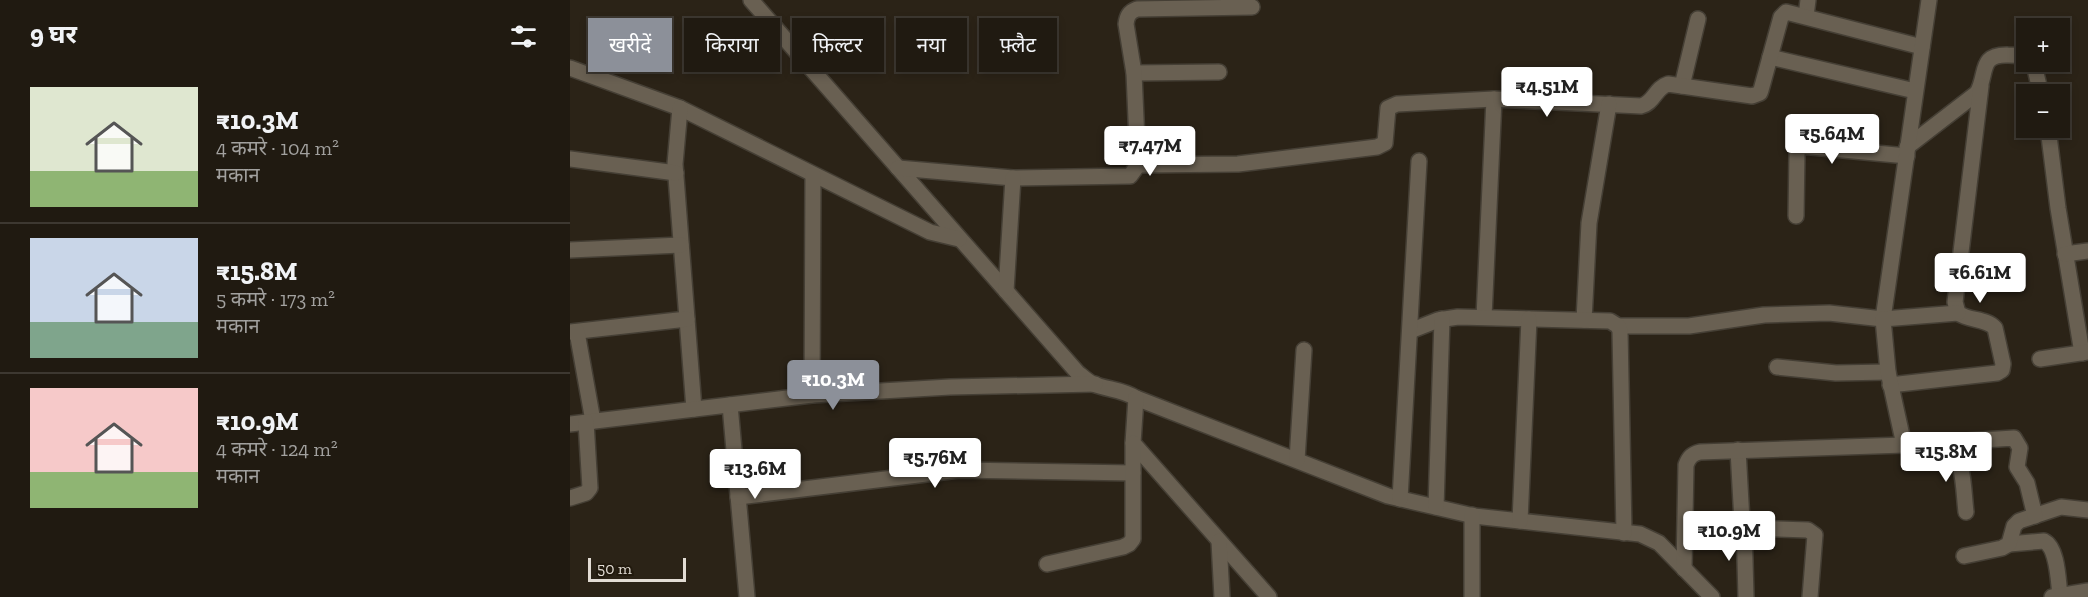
<!DOCTYPE html>
<html lang="hi">
<meta charset="utf-8">
<style>
body{margin:0;font-family:"Zilla Slab","Noto Sans Devanagari",serif;background:#2d271f;color:#f1f3f6;height:100vh;display:flex;flex-direction:column;font-size:22px;white-space:nowrap}
*{box-sizing:border-box;margin:0}
p{font-size:20px;color:#a2a19f}
.icon{flex:none;width:33px;height:33px;fill:none;stroke:currentColor;stroke-width:2;stroke-linecap:round;stroke-linejoin:round}
.map{position:relative;flex:1;overflow:hidden}
.details{display:flex;flex-direction:column;background:#201a11;width:570px}
.details>*{flex:none}
.banner{position:absolute;left:18px;top:18px;width:570px;height:54px;display:flex;gap:12px}
.fabs{position:absolute;left:1446px;top:18px;display:grid;gap:12px}
.fabs a{display:grid;place-items:center;width:54px;height:54px;border-radius:0px;background:#201a11;box-shadow:0 3px 9px #0003,0 0 0 2px #3d3831;font-size:30px}
.scale{position:absolute;left:18px;bottom:15px;width:98px;box-sizing:border-box;padding-left:6px;border:3px solid #e2dcd4;border-top:0;font-size:16px;line-height:21px;white-space:nowrap;color:#e2dcd4;-webkit-text-stroke:4px #221a0e;paint-order:stroke}
.price{position:absolute;translate:-50% -51px;padding:0 14px;border-radius:6px;background:#fff;color:#222;font-size:20px;line-height:39px;filter:drop-shadow(0 2px 3px #0008)}
.price::after{content:'';position:absolute;left:50%;top:36px;width:18px;height:14px;margin-left:-9px;background:inherit;clip-path:polygon(0 0,100% 0,50% 100%)}
.price.on{background:#8c9099;color:#fff}
ul{padding:0;list-style:none}
li{display:flex;align-items:center;gap:18px;height:150px;padding:0 30px}
li+li{border-top:2px solid #3d3831}
li span{display:grid;place-items:center;flex:none;width:168px;height:120px;border-radius:0px;color:#555}
li>.icon{margin-inline-start:auto}
span .icon{width:72px;height:72px;fill:#fffc;stroke-width:1}
li b{font-size:26px}
h2{display:flex;justify-content:space-between;align-items:center;height:72px;padding:0 30px;font-size:26px}
.tag{padding:0 21px;border-radius:0px;background:#201a11;box-shadow:0 3px 9px #0003,0 0 0 2px #3d3831;font-size:21px;line-height:54px}
.tag.on{background:#8c9099;color:#fff}
main{display:flex;flex:1;min-height:0}
.map>svg:first-child{display:block}
.lines{fill:none;stroke-linecap:round;stroke-linejoin:round}
.minor-casing{stroke:#453f35;stroke-width:18}
.minor{stroke:#696052;stroke-width:15}
</style>
<main>
<section class="details">
<h2>9 घर<svg class="icon" aria-label="filters" viewBox="0 0 24 24"><path d="M4 7h16M4 17h16"/><circle cx="9" cy="7" r="2"/><circle cx="15" cy="17" r="2"/></svg></h2>
<ul>
<li><span style="background:linear-gradient(#dfe7d0 70%,#8fb573 0)"><svg class="icon" aria-label="home" viewBox="0 0 24 24"><path d="M3 11l9-7 9 7M6 9v11h12V9"/></svg></span><div><b>₹10.3M</b><p>4 कमरे · 104 m²</p><p>मकान</p></div></li>
<li><span style="background:linear-gradient(#c9d6e8 70%,#7fa58c 0)"><svg class="icon" aria-label="home" viewBox="0 0 24 24"><path d="M3 11l9-7 9 7M6 9v11h12V9"/></svg></span><div><b>₹15.8M</b><p>5 कमरे · 173 m²</p><p>मकान</p></div></li>
<li><span style="background:linear-gradient(#f6c9c9 70%,#8fb573 0)"><svg class="icon" aria-label="home" viewBox="0 0 24 24"><path d="M3 11l9-7 9 7M6 9v11h12V9"/></svg></span><div><b>₹10.9M</b><p>4 कमरे · 124 m²</p><p>मकान</p></div></li>
</ul>
</section>
<div class="map">
<svg width="1518" height="597" viewBox="0 0 1518 597">
<rect width="100%" height="100%" fill="#2b2317"/>
<g class="lines">
<g class="minor-casing">
<g id="minor">
<path d="M 181,0 L 507,372 C 512,376 517,381 523,384 C 539,390 551,389 566,398 L 818,496 L 904,516 L 1070,534 L 1089,543 L 1142,597"/>
<polyline points="1236,16 1238,0"/>
<polyline points="1200,57 1345,91"/>
<polyline points="1460,62 1465,69 1471,94"/>
<polyline points="0,68 110,108 360,232 389,239"/>
<polyline points="564,73 649,72"/>
<polyline points="1112,86 1128,19"/>
<polyline points="110,108 105,164 124,409"/>
<polyline points="1478,128 1488,208 1512,353"/>
<path d="M 1337,147 L 1407,93 C 1418,74 1408,54 1438,55 C 1445,55 1450,55 1456,59"/>
<polyline points="0,159 106,173"/>
<path d="M 568,165 L 668,164 L 807,147 L 815,143 L 818,108 L 827,104 L 924,99 L 1071,106 C 1084,103 1085,88 1098,84 L 1182,96 L 1190,93 L 1191,90 L 1211,17 L 1216,12 L 1352,47"/>
<path d="M 328,168 L 443,178 L 560,176 L 568,165 L 564,73 L 556,24 C 557,16 559,12 567,9 L 682,7"/>
<polyline points="1226,216 1227,152 1231,146 1337,156"/>
<polyline points="0,250 111,245"/>
<polyline points="1495,254 1518,251"/>
<polyline points="436,291 443,178"/>
<polyline points="914,317 924,99"/>
<polyline points="1014,320 1019,223 1039,104"/>
<polyline points="1048,326 1119,326 1194,315 1259,313 1313,319 1359,0"/>
<polyline points="840,331 868,320 888,317 1040,321 1048,326 1050,331 1054,533"/>
<polyline points="0,332 117,319"/>
<polyline points="7,332 23,421"/>
<polyline points="1470,359 1518,352"/>
<polyline points="1207,367 1266,373 1318,372"/>
<path d="M 1320,385 L 1427,373 L 1432,370 L 1433,364 L 1425,328 C 1416,318 1399,321 1388,313 L 1385,302 L 1411,86"/>
<polyline points="242,395 243,175"/>
<polyline points="566,398 563,443 699,597"/>
<polyline points="160,405 177,597"/>
<polyline points="0,424 242,395 380,387 525,384"/>
<path d="M 1376,442 C 1395,459 1393,488 1396,512"/>
<polyline points="1334,445 1318,372 1313,319 1388,313"/>
<polyline points="1168,450 1172,521 1178,528 1238,530 1245,535 1240,597"/>
<polyline points="727,460 734,350"/>
<polyline points="168,497 389,470 563,473"/>
<polyline points="0,498 16,493 20,488 16,422"/>
<polyline points="830,499 849,161"/>
<polyline points="866,507 872,319"/>
<polyline points="902,515 902,597"/>
<polyline points="950,521 959,319"/>
<polyline points="1174,525 1176,597"/>
<polyline points="649,541 652,597"/>
<path d="M 1439,544 L 1474,541 C 1488,548 1488,581 1490,595"/>
<polyline points="1394,556 1432,548 1439,544 1444,526 1449,521 1491,507 1518,510"/>
<polyline points="477,564 553,547 559,544 563,539 563,443"/>
<path d="M 1114,569 L 1116,465 C 1119,457 1122,454 1130,452 L 1334,445 L 1444,438 L 1450,448 L 1447,467 L 1457,483 L 1465,516"/>
<polyline points="1482,597 1518,591"/>
</g>
</g>
<use href="#minor" class="minor"/>
</g>
</svg>
<div class="fabs">
<a>+</a>
<a>−</a>
</div>
<div class="scale">50 m</div>
<b class="price" style="left:977px;top:118px">₹4.51M</b>
<b class="price" style="left:1262px;top:165px">₹5.64M</b>
<b class="price" style="left:580px;top:177px">₹7.47M</b>
<b class="price" style="left:1410px;top:304px">₹6.61M</b>
<b class="price on" style="left:263px;top:411px">₹10.3M</b>
<b class="price" style="left:1376px;top:483px">₹15.8M</b>
<b class="price" style="left:365px;top:489px">₹5.76M</b>
<b class="price" style="left:185px;top:500px">₹13.6M</b>
<b class="price" style="left:1159px;top:562px">₹10.9M</b>
<div class="banner">
<a class="tag on">खरीदें</a>
<a class="tag">किराया</a>
<a class="tag">फ़िल्टर</a>
<a class="tag">नया</a>
<a class="tag">फ़्लैट</a>
</div>
</div>
</main>
